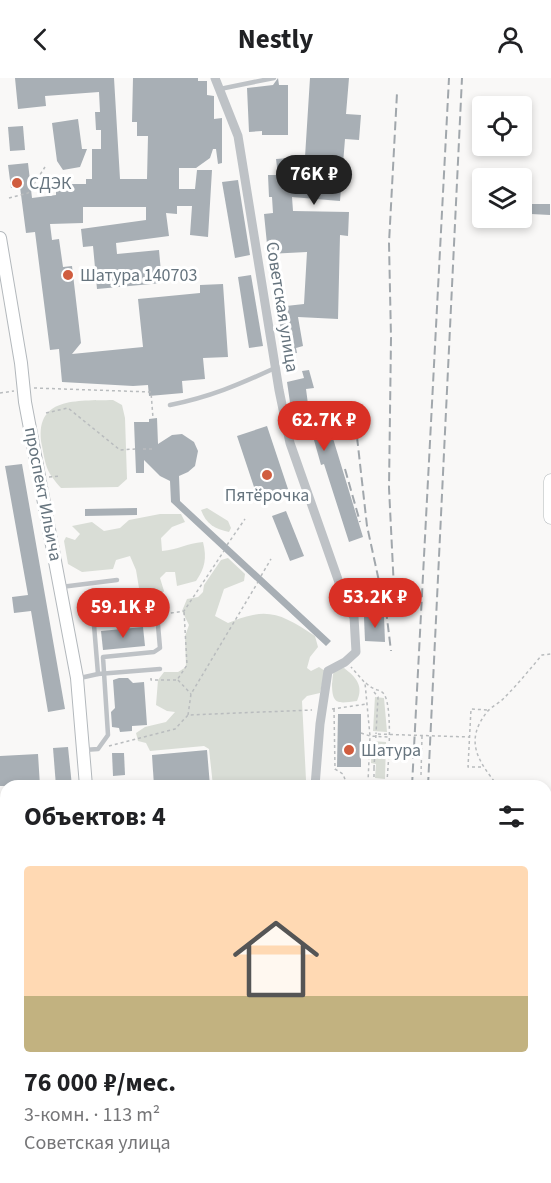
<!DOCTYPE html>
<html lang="ru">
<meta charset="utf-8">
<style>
body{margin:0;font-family:"Source Sans 3",sans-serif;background:#f6f6f6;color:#202124;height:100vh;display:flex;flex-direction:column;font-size:22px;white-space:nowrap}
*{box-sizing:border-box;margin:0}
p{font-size:20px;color:#757577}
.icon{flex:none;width:33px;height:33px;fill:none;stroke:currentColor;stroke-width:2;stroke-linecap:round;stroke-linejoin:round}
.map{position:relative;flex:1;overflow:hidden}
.sheet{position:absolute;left:0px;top:702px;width:552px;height:404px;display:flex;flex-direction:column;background:#fff;border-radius:18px 18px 0 0;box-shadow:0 3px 9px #0003}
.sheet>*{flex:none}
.controls{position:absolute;left:472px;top:18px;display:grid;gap:12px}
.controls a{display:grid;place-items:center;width:60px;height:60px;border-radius:6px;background:#fff;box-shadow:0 3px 9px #0003;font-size:30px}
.price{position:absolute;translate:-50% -51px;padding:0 14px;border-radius:21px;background:#d93025;color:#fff;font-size:20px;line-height:39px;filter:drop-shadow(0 2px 3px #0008)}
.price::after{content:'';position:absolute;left:50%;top:36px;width:18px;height:14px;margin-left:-9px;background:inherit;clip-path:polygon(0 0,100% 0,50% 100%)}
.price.current{background:#222;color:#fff}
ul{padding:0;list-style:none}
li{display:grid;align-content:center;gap:12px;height:318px;padding:0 24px}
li+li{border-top:2px solid #e0e0e0}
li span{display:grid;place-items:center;height:186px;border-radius:6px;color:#555}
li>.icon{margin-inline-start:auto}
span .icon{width:108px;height:108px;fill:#fffc;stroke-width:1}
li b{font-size:26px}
h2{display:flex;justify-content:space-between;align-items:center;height:72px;padding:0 24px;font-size:26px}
header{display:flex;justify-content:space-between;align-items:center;height:78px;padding:0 24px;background:#fff;font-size:27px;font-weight:700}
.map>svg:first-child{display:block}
.green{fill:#d9ddd6}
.building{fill:#a8afb5}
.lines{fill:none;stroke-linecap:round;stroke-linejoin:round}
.secondary-casing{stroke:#b3b8bc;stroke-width:14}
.primary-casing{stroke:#b2b7ba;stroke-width:15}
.path{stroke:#b9bcbe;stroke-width:1.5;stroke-dasharray:3 3;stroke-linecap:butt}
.lane{stroke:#bec2c6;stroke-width:4.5}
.street{stroke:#bec2c6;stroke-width:9}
.secondary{stroke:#fff;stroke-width:12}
.primary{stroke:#fff;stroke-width:14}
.rail{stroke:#a1a7ac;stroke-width:2;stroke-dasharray:9 4.5;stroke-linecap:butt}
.path-bridge{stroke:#b9bcbe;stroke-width:1.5;stroke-dasharray:3 3;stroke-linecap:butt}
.poi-dot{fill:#d05d3f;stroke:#fff;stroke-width:2}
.labels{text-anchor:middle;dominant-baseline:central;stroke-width:6;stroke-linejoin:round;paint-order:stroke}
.poi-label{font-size:18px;fill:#66747e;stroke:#fff;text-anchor:start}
.street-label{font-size:18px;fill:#66747e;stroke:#fff}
</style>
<header><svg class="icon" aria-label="back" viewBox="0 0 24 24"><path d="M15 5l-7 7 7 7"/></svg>Nestly<svg class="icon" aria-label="person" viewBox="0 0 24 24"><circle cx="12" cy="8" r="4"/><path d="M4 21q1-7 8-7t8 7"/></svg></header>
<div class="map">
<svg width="551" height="1105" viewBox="0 0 551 1105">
<rect width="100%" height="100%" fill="#f9f8f7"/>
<g class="green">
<path d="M 113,322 L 122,327 L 125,340 L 127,401 L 118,409 L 61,410 C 46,393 46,389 42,368 C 33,318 77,323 113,322 Z"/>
<path d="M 207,430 L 228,443 L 231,450 L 229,454 C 215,451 206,446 201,432 Z"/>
<path d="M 160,436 L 181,436 L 185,444 L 172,449 L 161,460 L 162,473 C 178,472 187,465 203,464 C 207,480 205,490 196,503 L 177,508 L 175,494 L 166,494 L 160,500 L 164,513 L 160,521 L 152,520 L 139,510 L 136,492 L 130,478 L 116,482 L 113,491 L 82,494 L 68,486 L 64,463 L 66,459 L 75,462 L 80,456 L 72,448 L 92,444 L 104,453 L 120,450 L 129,442 Z"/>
<path d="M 228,480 L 245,496 L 244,503 L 224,511 L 215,538 L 228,545 C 268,528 281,536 315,558 L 318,569 L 310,579 L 307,590 L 311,593 L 319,589 L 325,593 L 320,615 L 307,618 L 302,623 L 306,702 L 304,706 L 296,708 L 213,708 L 209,671 L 204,668 L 150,673 L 146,665 L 138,663 L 136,655 L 145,649 L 166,644 L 175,634 L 167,633 L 156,627 L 158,602 L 164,594 L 178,594 L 186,589 L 185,558 L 189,547 L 182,533 L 187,521 L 198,519 L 203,514 L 204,507 L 221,482 Z"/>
<path d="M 344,590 C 356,599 364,608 357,623 C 339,625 332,628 332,606 C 333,600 332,597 335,591 Z"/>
<polygon points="375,619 384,620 387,654 373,653"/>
<polygon points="372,663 386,664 385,701 375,700 376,686 371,685"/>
</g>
<g class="building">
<polygon points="15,0 114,0 120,101 147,101 148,58 137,58 137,44 132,44 133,0 198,0 198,3 207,3 207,17 214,18 214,41 222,40 222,85 218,86 216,71 213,71 210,80 196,90 179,90 179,111 195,111 197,92 212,92 208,159 190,157 192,128 177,128 177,136 166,135 169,158 116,165 117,176 159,172 162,205 97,211 93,168 83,169 81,151 146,142 146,129 83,129 83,145 50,146 52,162 59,161 63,189 72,188 81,265 72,276 143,269 138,221 200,215 200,207 223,206 228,279 203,280 205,301 182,303 183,315 149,318 148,307 133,308 62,304 59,271 50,272 35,154 26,155 20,109 11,110 8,87 28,85 32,120 56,117 56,106 86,106 86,101 92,101 92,71 101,71 101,52 96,52 95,34 100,34 99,14 45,18 46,28 18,31"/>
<polygon points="278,0 279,7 288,7 288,57 262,57 262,53 249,54 247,10 273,7"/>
<polygon points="310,0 349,0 346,36 361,37 359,62 345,61 340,123 292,119 293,133 349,134 348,158 340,157 338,241 298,239 303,268 296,270 297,275 288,276 287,271 284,271 277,229 304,226 307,174 268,176 264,136 273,135 272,119 269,119 268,97 278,97 276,81 305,79"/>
<polygon points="78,41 82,71 87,71 80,89 63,92 57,83 52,45"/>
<polygon points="23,48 25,72 10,73 8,49"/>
<polygon points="238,102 250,177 235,180 222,104"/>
<polygon points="532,126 550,126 550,137 531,136"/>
<polygon points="251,197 263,268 249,270 238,199"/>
<polygon points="309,292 314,310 306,311 311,349 328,344 363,459 349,464 324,386 321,387 312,355 295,358 287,304 304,300 302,293"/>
<polygon points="157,340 158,366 172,357 182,356 194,364 198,373 195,388 188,394 179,398 180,423 331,563 326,568 171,424 170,403 160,398 144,382 144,395 136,395 134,344 149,344 149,341"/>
<polygon points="267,348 289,414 259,424 237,358"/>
<polygon points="22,386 65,631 48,634 31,533 14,535 12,519 28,517 5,388"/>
<polygon points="137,430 137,437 85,438 85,431"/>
<polygon points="286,433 304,478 290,483 272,438"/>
<polygon points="384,538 385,564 365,563 364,539"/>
<polygon points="143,549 145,568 103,572 101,553"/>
<polygon points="119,600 128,600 133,605 144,604 147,647 132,648 132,653 120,654 119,650 112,649 111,634 115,630 113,602"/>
<polygon points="338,636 361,636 361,689 337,689"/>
<polygon points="68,669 72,708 56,708 53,670"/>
<polygon points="207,672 210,708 154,708 152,677"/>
<polygon points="112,675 124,675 125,697 113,698"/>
<polygon points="38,676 40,708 0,708 0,678"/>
</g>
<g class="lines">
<g class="secondary-casing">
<g id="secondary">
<polyline points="0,160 21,285 25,324 77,600 86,708"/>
<polyline points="0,761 6,761"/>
<polyline points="0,774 6,774"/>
<polyline points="111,1100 111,1105"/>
</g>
</g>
<g class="primary-casing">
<polyline id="primary" points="551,403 551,439"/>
</g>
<g class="path">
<polyline points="9,120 28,115 45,89"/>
<polyline points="34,310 151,314 153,340"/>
<polyline points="0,315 14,313"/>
<polyline points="46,335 68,330 120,372 135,371"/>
<polyline points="143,371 154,371"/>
<polyline points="49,399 60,398"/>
<polyline points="227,467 245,441"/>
<polyline points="261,498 271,481"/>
<polyline points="159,537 184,533 224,473"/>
<polyline points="151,600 151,602 177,602 187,587 184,533"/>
<polyline points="178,602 191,616"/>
<path d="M 366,605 C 373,612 377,611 382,614 C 394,622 388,689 387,703"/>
<polyline points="374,614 378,619 376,656"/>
<polyline points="332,631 367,626"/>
<polyline points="334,631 335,691 343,696 346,704"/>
<polyline points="188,637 191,616 258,504"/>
<polyline points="361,655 370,658 388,659"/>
<polyline points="109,668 175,651 188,637 312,632"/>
<polyline points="481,689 468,689 471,631 487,632"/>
<polyline points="374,690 374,703"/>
<polyline points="421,697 422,658"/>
<polyline points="368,704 387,703 390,705 390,708"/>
<polyline points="345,708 346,705 368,704 370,658 365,605 351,589"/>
<path d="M 498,708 C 478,683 464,663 487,634 C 492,628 500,625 505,619 C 518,606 530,591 542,577 L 551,576"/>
<polyline points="0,787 6,786"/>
<polyline points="0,881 3,910"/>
<polyline points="48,1100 48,1105"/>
</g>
<g class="lane">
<polyline points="220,11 274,0"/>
<path d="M 170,327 C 210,319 238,307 275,290"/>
<polyline points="61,509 117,502"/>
<polyline points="80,600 98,596 160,591"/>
<path d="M 84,672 L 98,671 L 108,657 L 103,579 L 154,574 L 160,570 L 158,547 C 155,543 155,543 151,541 C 141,539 101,541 94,547 L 98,596"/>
<polyline points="0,917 6,916"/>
<polyline points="0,1021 2,1048 0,1052"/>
</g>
<polyline class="street" points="215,0 238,58 279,312 290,365 348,530 354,539 356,574 345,584 328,593 320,646 315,708"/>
<use href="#secondary" class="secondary"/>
<use href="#primary" class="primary"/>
<g class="rail">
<polyline points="357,359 367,448 387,540 391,573"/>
<polyline points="345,391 360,444"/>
<polyline points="394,511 389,410 391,260 389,165 397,15"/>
<polyline points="412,708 449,0"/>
<polyline points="428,708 462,0"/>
<polyline points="394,1105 394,1100"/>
<polyline points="404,1105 404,1100"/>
</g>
<polyline class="path-bridge" points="374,690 376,656 469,659"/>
</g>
<g class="poi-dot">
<circle cx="17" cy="105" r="6"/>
<circle cx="68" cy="197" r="6"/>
<circle cx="267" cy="397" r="6"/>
<circle cx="349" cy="672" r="6"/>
</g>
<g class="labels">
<g class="poi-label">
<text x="29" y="105">СДЭК</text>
<text x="80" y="197">Шатура 140703</text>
<text x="267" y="417" text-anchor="middle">Пятёрочка</text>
<text x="361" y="672">Шатура</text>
</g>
<g class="street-label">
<text transform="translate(282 229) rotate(81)">Советская улица</text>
<text transform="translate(43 416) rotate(79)">проспект Ильича</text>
</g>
</g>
</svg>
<div class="controls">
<a><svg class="icon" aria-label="locate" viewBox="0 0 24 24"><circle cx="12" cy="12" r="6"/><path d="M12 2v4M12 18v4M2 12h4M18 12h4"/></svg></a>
<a><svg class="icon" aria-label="layers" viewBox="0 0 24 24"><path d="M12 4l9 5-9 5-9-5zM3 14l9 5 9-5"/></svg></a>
</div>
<b class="price current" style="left:314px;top:128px">76K ₽</b>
<b class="price" style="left:324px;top:374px">62.7K ₽</b>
<b class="price" style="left:375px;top:551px">53.2K ₽</b>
<b class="price" style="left:123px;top:561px">59.1K ₽</b>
<section class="sheet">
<h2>Объектов: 4<svg class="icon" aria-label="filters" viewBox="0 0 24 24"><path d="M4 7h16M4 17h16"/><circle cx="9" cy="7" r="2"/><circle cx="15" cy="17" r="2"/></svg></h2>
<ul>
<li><span style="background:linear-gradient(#ffd9b3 70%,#c2b280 0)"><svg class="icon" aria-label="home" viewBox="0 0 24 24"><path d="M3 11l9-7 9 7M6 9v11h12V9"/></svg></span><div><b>76 000 ₽/мес.</b><p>3-комн. · 113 m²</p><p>Советская улица</p></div></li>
</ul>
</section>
</div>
